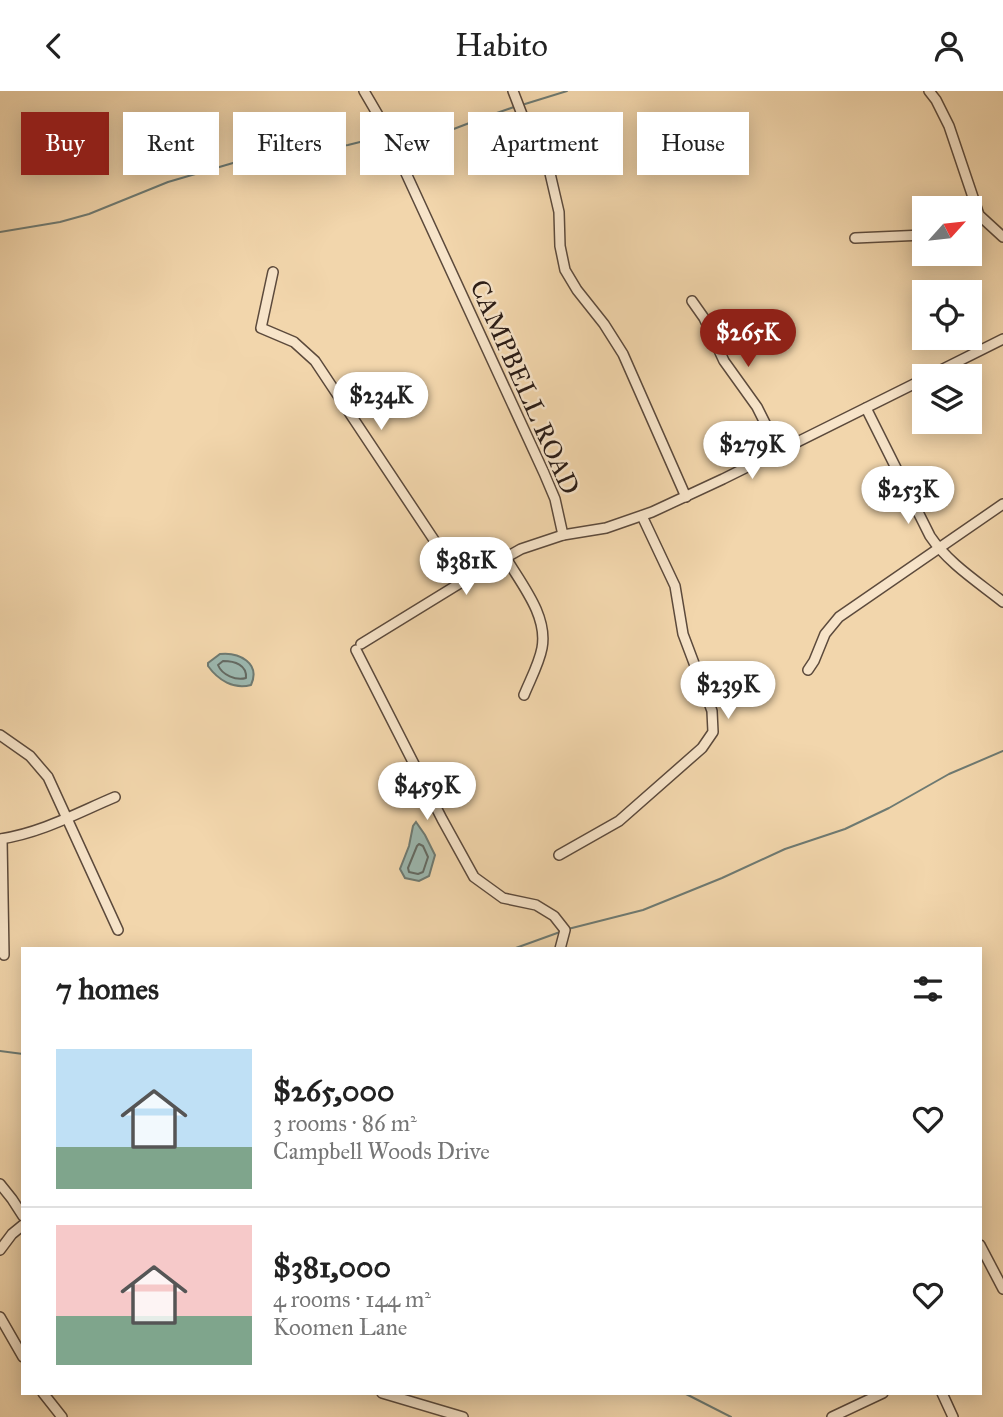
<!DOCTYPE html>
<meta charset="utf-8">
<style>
body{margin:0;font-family:"IM FELL Great Primer",serif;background:#f2f2f2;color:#222;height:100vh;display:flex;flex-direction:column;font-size:26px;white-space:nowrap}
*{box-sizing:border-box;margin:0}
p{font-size:23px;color:#767676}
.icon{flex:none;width:38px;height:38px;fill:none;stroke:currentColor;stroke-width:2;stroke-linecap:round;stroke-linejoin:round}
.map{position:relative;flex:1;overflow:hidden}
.side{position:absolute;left:21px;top:856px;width:961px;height:448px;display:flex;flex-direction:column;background:#fff;border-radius:0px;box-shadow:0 4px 18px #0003}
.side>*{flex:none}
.hud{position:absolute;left:21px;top:21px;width:962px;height:63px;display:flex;gap:14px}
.needle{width:46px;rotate:63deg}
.tools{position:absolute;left:912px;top:105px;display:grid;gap:14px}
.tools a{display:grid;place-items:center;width:70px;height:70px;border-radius:0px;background:#fff;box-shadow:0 4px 18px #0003;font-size:35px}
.price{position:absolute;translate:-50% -60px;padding:0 16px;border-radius:24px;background:#fff;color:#222;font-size:23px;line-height:46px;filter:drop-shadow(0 2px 4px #0008)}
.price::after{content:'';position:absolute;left:50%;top:42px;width:21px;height:16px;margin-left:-10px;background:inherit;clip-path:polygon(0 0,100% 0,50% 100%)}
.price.selected{background:#8f2418;color:#fff}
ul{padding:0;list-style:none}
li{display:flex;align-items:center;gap:21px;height:175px;padding:0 35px}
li+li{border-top:2px solid #e0e0e0}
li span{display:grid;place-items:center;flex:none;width:196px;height:140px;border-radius:0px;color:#555}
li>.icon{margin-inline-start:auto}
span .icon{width:84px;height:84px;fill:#fffc;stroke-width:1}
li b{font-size:30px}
h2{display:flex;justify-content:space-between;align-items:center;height:84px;padding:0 35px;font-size:30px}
.tag{padding:0 24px;border-radius:0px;background:#fff;box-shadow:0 4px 18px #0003;font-size:24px;line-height:63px}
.tag.selected{background:#8f2418;color:#fff}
header{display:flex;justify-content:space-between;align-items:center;height:91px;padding:0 35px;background:#fff;font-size:32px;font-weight:600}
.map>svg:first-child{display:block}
.water{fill:#9cb8b0;stroke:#6e7a72;stroke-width:2}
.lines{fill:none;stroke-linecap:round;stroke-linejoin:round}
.shore{stroke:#636a63;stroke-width:2}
.stream{stroke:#6e7a72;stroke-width:2}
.minor-casing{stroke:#5c4a3c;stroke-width:12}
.minor{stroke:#f7e4c9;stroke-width:9}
.labels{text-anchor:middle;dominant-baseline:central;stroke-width:5;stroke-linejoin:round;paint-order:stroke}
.street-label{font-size:26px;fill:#2a1c16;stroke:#f7e4c9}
</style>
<header><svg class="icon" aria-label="back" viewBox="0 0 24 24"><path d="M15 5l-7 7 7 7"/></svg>Habito<svg class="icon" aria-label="person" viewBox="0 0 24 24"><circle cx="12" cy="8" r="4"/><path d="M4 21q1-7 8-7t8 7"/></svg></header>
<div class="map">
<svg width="1003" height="1326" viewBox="0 0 1003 1326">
<rect width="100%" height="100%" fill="#f2d6ac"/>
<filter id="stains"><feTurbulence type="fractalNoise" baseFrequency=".00286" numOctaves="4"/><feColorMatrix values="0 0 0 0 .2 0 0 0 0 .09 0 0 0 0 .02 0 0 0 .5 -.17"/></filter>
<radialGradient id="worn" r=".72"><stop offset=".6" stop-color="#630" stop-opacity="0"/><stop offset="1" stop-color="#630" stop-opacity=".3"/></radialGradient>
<g class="water">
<path d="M 220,563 C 239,561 261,572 251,594 C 234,599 218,589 208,575 L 208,572 Z"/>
<polygon points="416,731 425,744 435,764 429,785 419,790 405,787 400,778 409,755 413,735"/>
</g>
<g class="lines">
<g class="shore">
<path d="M 223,570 C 235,570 247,574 246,587 C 236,590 222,584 218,574 Z"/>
<polygon points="419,753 423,755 428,766 423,781 418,783 409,781 408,777 417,755"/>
</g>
<g class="stream">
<polyline points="525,13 567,0"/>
<polyline points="474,30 514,16"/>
<polyline points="394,45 436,41 451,39 472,31"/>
<polyline points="0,141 60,131 89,123 168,91 233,72 348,54 376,47"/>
<polyline points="568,838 643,819 722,787 785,758 845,738 889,717 949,683 1003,660"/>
<polyline points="513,858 560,841"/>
<polyline points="0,960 23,963"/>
<polyline points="684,1302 731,1326"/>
</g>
<g class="minor-casing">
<g id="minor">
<polyline points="364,0 378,24 393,54 544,382 555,408 563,444"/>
<polyline points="513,0 523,26 549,78 559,121 560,155 565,179 577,199 604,233 623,263 686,406"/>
<polyline points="929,0 936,9 949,35 979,124 1003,146"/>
<polyline points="970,129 979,124"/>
<polyline points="855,147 924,144"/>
<polyline points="273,181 261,237 294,251 315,270 462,491"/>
<polyline points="692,210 704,227 724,270 757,316 779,360"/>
<polyline points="929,285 1003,248"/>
<path d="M 866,317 L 930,445 C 948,472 978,491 1003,511"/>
<path d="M 506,467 C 522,494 548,525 542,557 C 539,573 530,589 524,604"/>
<polyline points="361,553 462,491 521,458 563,444 606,437 652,421 723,388 924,288"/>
<polyline points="356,559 442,728 474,786 503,807 536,814 554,825 565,839 560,858"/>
<polyline points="808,579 814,570 825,543 839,526 1003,413"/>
<polyline points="0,644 30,665 48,686 118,839"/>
<path d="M 0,748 C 41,742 77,722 115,706"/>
<polyline points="2,748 4,864"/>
<polyline points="559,764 619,730 702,657 713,641 712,620 683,543 675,495 642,425"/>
<polyline points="0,1093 12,1108 23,1125"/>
<polyline points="980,1154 1003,1198"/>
<polyline points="0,1159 12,1143 23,1134"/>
<polyline points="0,1226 23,1266"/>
<polyline points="43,1302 62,1326"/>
<polyline points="382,1302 463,1326"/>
<polyline points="942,1302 953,1326"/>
<polyline points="832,1326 883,1302"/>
</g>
</g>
<use href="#minor" class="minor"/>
</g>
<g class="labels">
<g class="street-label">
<text transform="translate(525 296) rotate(66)">CAMPBELL ROAD</text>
</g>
</g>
<rect width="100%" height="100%" filter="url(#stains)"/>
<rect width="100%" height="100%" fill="url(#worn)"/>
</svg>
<div class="tools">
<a><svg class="needle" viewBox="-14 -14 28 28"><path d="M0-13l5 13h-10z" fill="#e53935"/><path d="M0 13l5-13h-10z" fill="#767676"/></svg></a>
<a><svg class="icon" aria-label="locate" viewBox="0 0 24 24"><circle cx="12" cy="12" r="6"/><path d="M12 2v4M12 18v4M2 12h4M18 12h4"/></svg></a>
<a><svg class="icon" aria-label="layers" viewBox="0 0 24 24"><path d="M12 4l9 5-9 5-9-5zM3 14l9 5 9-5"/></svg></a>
</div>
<b class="price selected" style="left:748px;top:278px">$265K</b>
<b class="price" style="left:381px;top:341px">$234K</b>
<b class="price" style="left:752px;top:390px">$279K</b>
<b class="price" style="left:908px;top:435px">$253K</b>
<b class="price" style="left:466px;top:506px">$381K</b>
<b class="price" style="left:728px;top:630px">$239K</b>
<b class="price" style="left:427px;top:731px">$459K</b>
<div class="hud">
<a class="tag selected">Buy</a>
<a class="tag">Rent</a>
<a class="tag">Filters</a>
<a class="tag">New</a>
<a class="tag">Apartment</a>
<a class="tag">House</a>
</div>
<section class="side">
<h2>7 homes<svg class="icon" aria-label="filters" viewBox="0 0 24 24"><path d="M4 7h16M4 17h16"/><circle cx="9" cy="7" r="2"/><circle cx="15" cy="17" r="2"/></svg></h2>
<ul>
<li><span style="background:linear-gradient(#bfe0f5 70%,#7fa58c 0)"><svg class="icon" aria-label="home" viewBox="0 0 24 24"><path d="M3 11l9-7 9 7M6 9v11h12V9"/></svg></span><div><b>$265,000</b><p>3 rooms · 86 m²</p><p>Campbell Woods Drive</p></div><svg class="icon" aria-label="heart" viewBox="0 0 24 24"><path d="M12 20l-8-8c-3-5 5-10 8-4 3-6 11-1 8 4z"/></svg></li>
<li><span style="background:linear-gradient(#f6c9c9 65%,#7fa58c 0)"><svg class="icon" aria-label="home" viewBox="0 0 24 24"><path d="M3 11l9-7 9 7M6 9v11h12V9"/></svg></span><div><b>$381,000</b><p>4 rooms · 144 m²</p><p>Koomen Lane</p></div><svg class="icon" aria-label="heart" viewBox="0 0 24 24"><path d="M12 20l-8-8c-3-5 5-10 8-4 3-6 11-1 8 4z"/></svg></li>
</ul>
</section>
</div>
